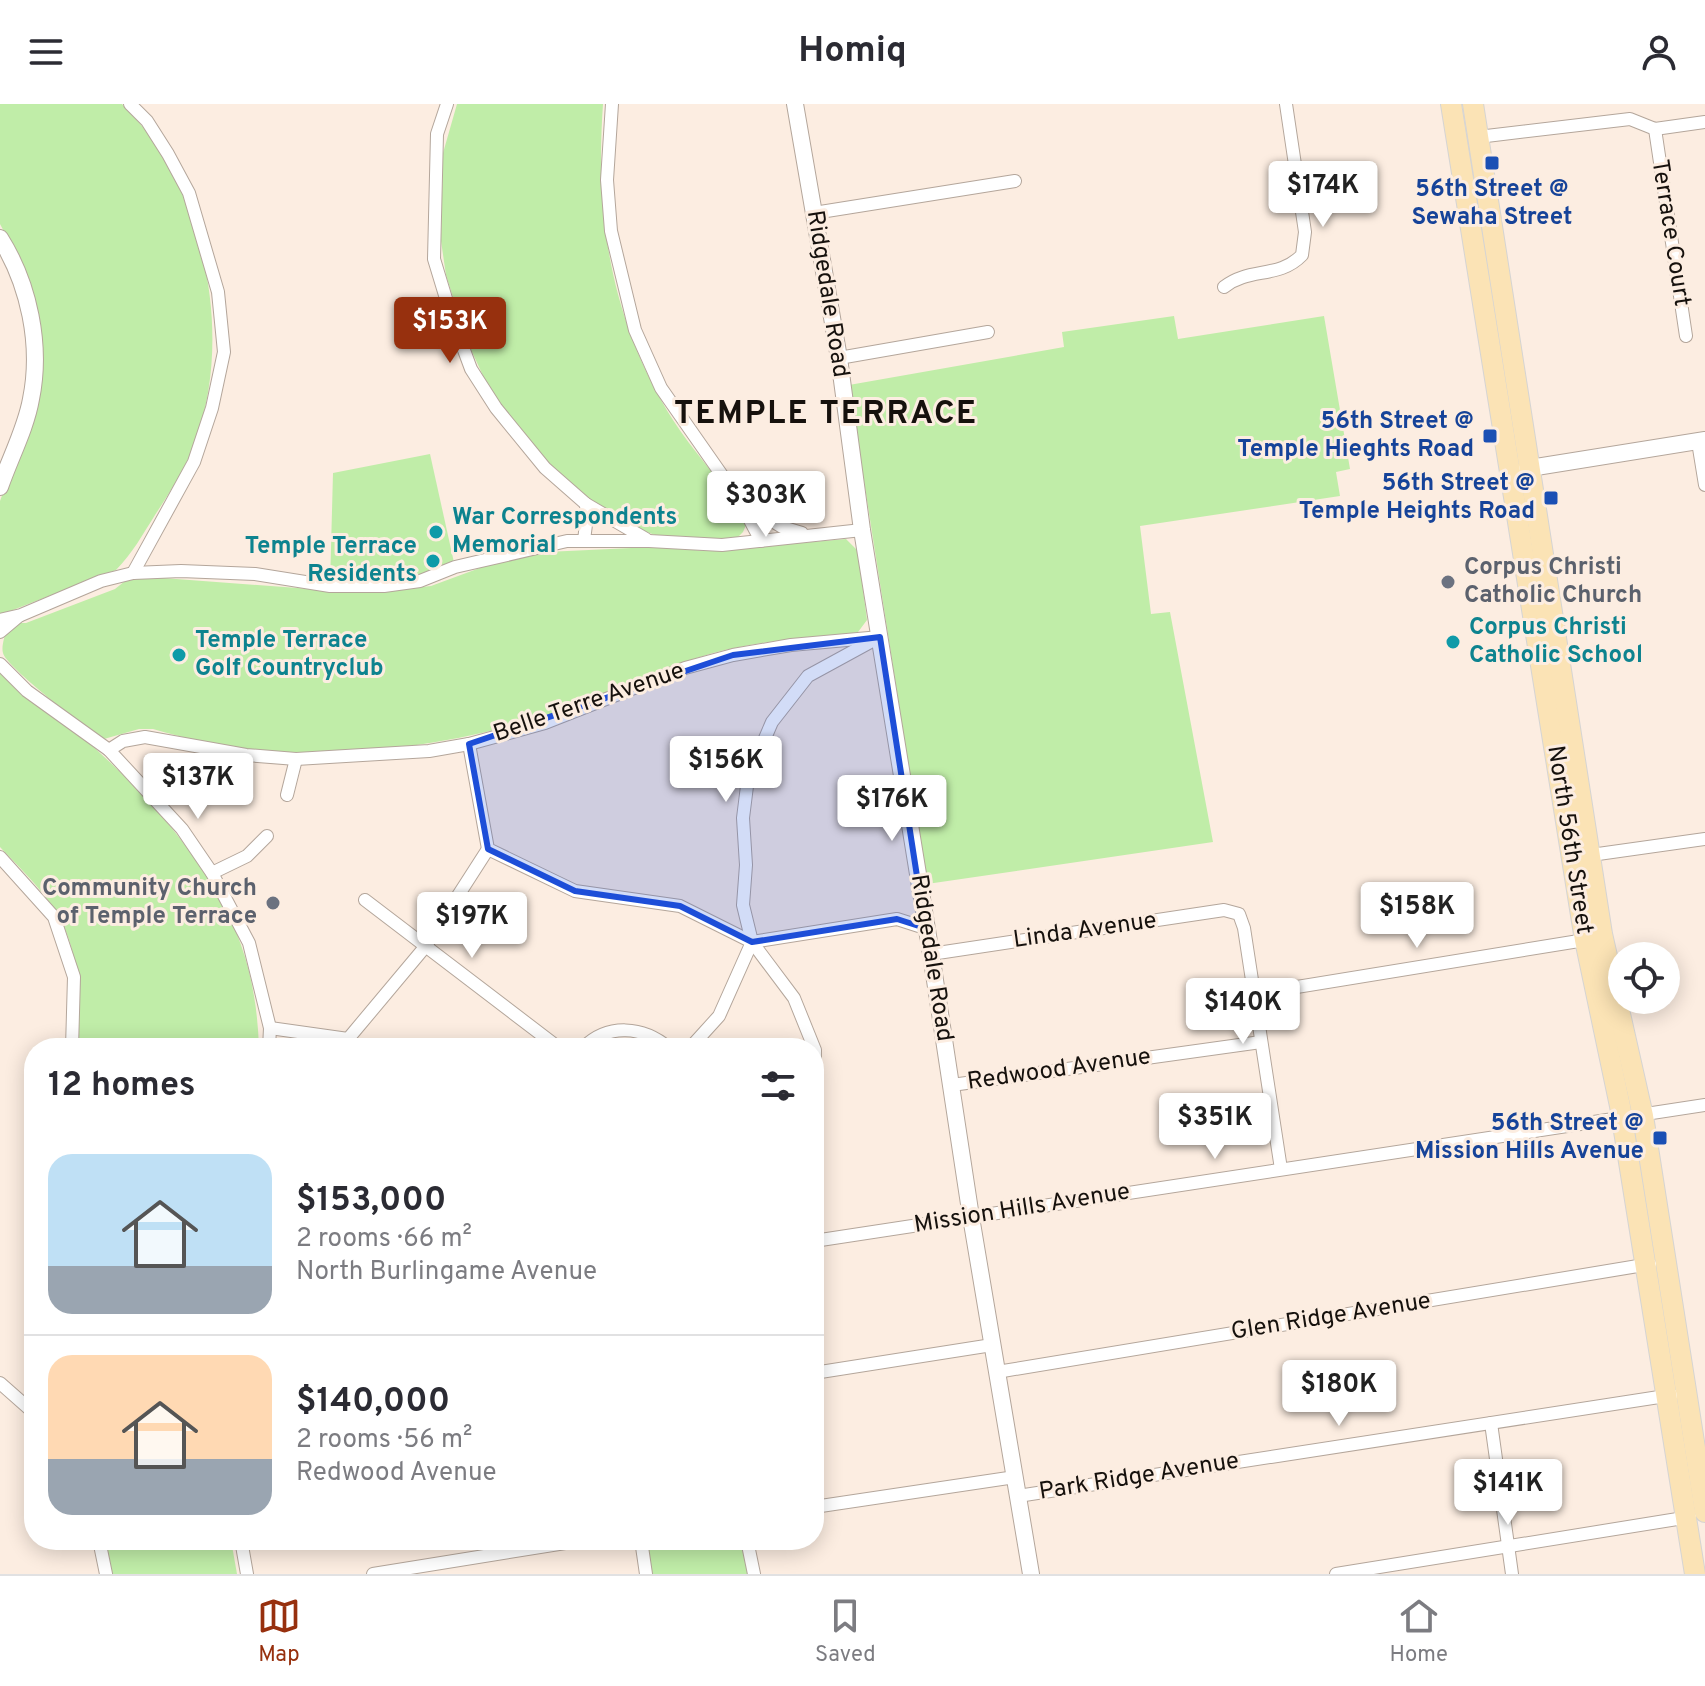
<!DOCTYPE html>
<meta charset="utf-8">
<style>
body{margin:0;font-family:Overpass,sans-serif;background:#f7f7f7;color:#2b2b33;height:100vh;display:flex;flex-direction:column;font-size:30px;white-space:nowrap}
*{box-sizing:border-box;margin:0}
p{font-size:26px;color:#7c7c81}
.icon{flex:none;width:44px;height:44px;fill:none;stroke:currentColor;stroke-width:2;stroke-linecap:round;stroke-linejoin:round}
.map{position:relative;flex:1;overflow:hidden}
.details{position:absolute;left:24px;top:934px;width:800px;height:512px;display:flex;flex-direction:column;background:#fff;border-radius:32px;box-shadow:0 4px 20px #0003}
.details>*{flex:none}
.fabs{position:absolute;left:1608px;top:838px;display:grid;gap:16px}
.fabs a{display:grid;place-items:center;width:72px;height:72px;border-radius:50%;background:#fff;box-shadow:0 4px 20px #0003;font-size:40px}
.price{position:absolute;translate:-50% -68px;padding:0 18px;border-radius:8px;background:#fff;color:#222;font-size:26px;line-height:52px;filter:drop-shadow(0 2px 4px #0008)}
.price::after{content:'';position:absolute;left:50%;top:48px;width:24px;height:18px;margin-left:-12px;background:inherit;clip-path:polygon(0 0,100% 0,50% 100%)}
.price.active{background:#97300e;color:#fff}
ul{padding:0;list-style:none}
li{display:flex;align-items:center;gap:24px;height:200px;padding:0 24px}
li+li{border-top:2px solid #e1e1e2}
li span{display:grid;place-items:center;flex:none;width:224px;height:160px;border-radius:24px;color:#555}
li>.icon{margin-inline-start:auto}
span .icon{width:96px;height:96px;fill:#fffc;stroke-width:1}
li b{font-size:34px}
h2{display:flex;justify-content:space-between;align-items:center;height:96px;padding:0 24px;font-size:34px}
header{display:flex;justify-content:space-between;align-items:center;height:104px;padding:0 24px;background:#fff;font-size:36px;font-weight:700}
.menu{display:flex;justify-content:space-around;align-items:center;height:112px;border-top:2px solid #e1e1e2;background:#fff;font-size:22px;color:#7c7c81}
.menu a{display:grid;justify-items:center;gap:4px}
.menu .active{color:#97300e}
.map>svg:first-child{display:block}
.green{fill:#c0eda8}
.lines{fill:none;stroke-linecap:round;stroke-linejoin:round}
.minor-casing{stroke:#b4a69b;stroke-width:14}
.tertiary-casing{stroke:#b4a69b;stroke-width:18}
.primary-casing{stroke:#d5d4d3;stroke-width:22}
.minor{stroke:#fff;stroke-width:12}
.tertiary{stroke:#fff;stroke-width:16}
.primary{stroke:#fbe3b5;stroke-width:20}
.marked{fill:#1d4ed8;fill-opacity:0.2;stroke:#1d4ed8;stroke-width:6;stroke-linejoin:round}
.transit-dot{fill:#1a4fb4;stroke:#fcede1;stroke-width:3}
.culture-dot{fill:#0f9aa8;stroke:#fcede1;stroke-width:3}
.worship-dot{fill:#6b7280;stroke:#fcede1;stroke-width:3}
.labels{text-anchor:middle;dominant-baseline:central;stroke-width:6;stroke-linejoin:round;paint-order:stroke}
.transit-label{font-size:24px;font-weight:bold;fill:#164399;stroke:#fcede1;text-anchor:end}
.street-label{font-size:24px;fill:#16110d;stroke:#fcede1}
.culture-label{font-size:24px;font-weight:bold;fill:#0d838f;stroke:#fcede1;text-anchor:start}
.worship-label{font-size:24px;font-weight:bold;fill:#5b616d;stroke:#fcede1;text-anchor:start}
.district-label{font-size:32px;font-weight:bold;letter-spacing:2px;fill:#16110d;stroke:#fcede1}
</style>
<header><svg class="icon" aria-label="menu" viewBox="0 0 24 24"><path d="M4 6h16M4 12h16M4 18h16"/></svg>Homiq<svg class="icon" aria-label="person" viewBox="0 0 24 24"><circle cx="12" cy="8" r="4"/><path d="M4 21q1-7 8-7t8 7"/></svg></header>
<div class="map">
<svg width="1705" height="1470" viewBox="0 0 1705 1470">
<rect width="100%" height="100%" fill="#fcede1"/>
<g class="green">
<path d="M 0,0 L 122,0 C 137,16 153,33 164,52 C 211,137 228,243 196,336 C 187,362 170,388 155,411 C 143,430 132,450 116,466 L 0,511 L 0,397 L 15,356 L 42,248 L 36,201 L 27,171 L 0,120 Z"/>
<path d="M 457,0 L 603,0 C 595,114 611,217 673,316 C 695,351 729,383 746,421 L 743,428 L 738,433 L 689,438 L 664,434 L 626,421 L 590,397 L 554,366 L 492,291 L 466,235 L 446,171 L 441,137 L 443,49 Z"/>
<polygon points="1174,212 1178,235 1324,212 1350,365 1336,368 1340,392 1140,422 1151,510 1170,508 1213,738 927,780 849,281 1064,243 1062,228"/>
<polygon points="430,350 455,463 420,477 330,482 333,369"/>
<path d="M 846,435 L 858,447 L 867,516 L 858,528 C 840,532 821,532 803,534 C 773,537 743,541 713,549 C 658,564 608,591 554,609 C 471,636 384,650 297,649 C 249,649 198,638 153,625 L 139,625 L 104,635 C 89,627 5,562 3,549 C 1,542 5,532 7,524 L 14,519 L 26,519 L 115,485 L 125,477 L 150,473 L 365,489 L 431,482 L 496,458 L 546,448 L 653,443 L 708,447 Z"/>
<path d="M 0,568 C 23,593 56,610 82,633 C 146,688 221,770 245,853 C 254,883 258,913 259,944 L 78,944 C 80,900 81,849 57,810 C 44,787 18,762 0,743 Z"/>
<polygon points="104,1436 231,1436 237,1470 111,1470"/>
<polygon points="647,1436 741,1436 748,1470 652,1470"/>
</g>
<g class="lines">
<g class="minor-casing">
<g id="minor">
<polyline points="130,0 147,17 168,50 189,89 218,188 224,248 212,304 194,358 133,469"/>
<polyline points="447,0 437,30 434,155 451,211 471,265 496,304 545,364 586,400 646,435"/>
<polyline points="612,0 607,76 611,127 635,226 661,284 740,397 782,423 802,429"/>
<polyline points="1655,25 1686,232"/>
<polyline points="1478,33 1630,15 1655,25 1705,18"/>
<polyline points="814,109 1015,77"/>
<path d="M 1224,183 C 1249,163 1279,175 1302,151 L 1305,128 L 1286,0"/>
<polyline points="839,254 988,228"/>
<polyline points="1698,338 1705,381"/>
<polyline points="741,399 761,437"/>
<polyline points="584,436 587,413 586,400"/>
<polyline points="0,516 21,511 101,477 133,469 181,467 255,470 330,482 384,482 420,477 455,463 567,437 649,437 722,441 862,426"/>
<polyline points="0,528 19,512"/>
<polyline points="0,560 27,587 109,646 182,725 212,769 249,839 270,924 269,944"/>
<polyline points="469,640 488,745 575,787 680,802 752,838 794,894 815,946 814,1020"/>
<polyline points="109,646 123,637 145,633 246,651 296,655 429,647 469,640 545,619 685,564 733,551 791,541 880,533"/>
<polyline points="287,691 296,655"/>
<polyline points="1591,751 1705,735"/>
<polyline points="0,753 54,813 74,873 72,944"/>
<polyline points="212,769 247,752 267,732"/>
<polyline points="365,796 559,944"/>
<polyline points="752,838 897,815 925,824"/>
<polyline points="931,850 1224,806 1239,810 1244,824 1281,1065"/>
<polyline points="1254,890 1585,836"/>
<polyline points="270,924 348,935 425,843 488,745"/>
<path d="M 583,944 C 608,919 643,922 669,944"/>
<polyline points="690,944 719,912 752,838 743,801 746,761 743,714 748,674 772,618 808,572 874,536"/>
<polyline points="952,981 1261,938"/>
<polyline points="814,1137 1705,1001"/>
<polyline points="997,1268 1650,1160"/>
<polyline points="814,1269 992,1241"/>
<polyline points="0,1279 34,1309"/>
<polyline points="1491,1319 1512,1470"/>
<polyline points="1018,1392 1672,1291"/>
<polyline points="814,1403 1015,1373"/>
<polyline points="99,1436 106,1470"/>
<polyline points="241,1436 247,1470"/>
<polyline points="641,1436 646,1470"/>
<polyline points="747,1436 754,1470"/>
<polyline points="373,1470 584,1436"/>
<polyline points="1336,1470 1690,1413"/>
</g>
</g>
<g class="tertiary-casing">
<g id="tertiary">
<polyline points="795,0 839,254 862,426 931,850 971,1113 1031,1470"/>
<path d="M 0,134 C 29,180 42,241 31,295 C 26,324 10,354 0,383"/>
<polyline points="1522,369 1530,364 1705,336"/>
</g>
</g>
<g class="primary-casing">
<g id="primary">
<polyline points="1451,0 1585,836 1620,1002 1695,1470"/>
<polyline points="1473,0 1602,830 1643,1012 1705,1408"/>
</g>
</g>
<use href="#minor" class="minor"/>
<use href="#tertiary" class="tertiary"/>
<use href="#primary" class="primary"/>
</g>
<path class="marked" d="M 880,533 L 925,824 L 897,815 L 752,838 L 680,802 L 575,787 L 488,745 L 469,640 L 733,551 Z"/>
<g class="transit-dot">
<rect x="1484" y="51" width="16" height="16" rx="4"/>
<rect x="1482" y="324" width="16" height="16" rx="4"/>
<rect x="1543" y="386" width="16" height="16" rx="4"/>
<rect x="1652" y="1026" width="16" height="16" rx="4"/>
</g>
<g class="culture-dot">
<circle cx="436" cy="428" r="8"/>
<circle cx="433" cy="457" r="8"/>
<circle cx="1453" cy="538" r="8"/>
<circle cx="179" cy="551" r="8"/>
</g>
<g class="worship-dot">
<circle cx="1448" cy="478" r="8"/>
<circle cx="273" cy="799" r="8"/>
</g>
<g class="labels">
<g class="transit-label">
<text x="1492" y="86" text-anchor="middle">56th Street @<tspan x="1492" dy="28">Sewaha Street</tspan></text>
<text x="1474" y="318">56th Street @<tspan x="1474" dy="28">Temple Hieghts Road</tspan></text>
<text x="1535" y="380">56th Street @<tspan x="1535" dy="28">Temple Heights Road</tspan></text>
<text x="1644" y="1020">56th Street @<tspan x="1644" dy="28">Mission Hills Avenue</tspan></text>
</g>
<g class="street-label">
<text transform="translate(1670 129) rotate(81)">Terrace Court</text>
<text transform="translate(827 190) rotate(81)">Ridgedale Road</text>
<text transform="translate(589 599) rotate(-19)">Belle Terre Avenue</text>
<text transform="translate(1569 736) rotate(81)">North 56th Street</text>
<text transform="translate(1085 827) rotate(-8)">Linda Avenue</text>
<text transform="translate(931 854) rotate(81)">Ridgedale Road</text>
<text transform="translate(1059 966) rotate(-8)">Redwood Avenue</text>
<text transform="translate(1022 1105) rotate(-9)">Mission Hills Avenue</text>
<text transform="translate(1331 1213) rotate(-9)">Glen Ridge Avenue</text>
<text transform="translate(1139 1373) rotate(-9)">Park Ridge Avenue</text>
</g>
<g class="culture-label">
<text x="452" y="414">War Correspondents<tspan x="452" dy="28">Memorial</tspan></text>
<text x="417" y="443" text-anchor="end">Temple Terrace<tspan x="417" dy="28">Residents</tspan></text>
<text x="1469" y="524">Corpus Christi<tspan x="1469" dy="28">Catholic School</tspan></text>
<text x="195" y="537">Temple Terrace<tspan x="195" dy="28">Golf Countryclub</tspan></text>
</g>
<g class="worship-label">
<text x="1464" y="464">Corpus Christi<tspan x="1464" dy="28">Catholic Church</tspan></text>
<text x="257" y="785" text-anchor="end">Community Church<tspan x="257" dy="28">of Temple Terrace</tspan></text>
</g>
<g class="district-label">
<text x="826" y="311">TEMPLE TERRACE</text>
</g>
</g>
</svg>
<div class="fabs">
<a><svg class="icon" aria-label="locate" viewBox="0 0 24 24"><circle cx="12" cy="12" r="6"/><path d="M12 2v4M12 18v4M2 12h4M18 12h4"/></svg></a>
</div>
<b class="price" style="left:1323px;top:125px">$174K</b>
<b class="price active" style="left:450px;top:261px">$153K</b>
<b class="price" style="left:766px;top:435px">$303K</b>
<b class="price" style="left:726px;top:700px">$156K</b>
<b class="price" style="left:198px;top:717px">$137K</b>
<b class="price" style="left:892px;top:739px">$176K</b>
<b class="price" style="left:1417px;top:846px">$158K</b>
<b class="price" style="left:472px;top:856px">$197K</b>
<b class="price" style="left:1243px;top:942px">$140K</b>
<b class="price" style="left:1215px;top:1057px">$351K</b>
<b class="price" style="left:1339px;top:1324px">$180K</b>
<b class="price" style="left:1508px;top:1423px">$141K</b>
<section class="details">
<h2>12 homes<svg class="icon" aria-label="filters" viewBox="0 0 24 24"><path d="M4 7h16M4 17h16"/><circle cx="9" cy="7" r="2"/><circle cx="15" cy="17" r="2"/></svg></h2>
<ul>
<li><span style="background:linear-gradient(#bfe0f5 70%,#9aa5b1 0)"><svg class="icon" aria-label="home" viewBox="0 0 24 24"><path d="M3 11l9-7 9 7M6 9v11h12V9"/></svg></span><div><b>$153,000</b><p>2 rooms · 66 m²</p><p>North Burlingame Avenue</p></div></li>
<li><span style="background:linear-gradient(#ffd9b3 65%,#9aa5b1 0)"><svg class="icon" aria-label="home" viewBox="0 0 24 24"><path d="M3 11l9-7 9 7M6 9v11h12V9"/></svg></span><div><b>$140,000</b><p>2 rooms · 56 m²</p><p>Redwood Avenue</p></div></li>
</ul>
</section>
</div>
<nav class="menu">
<a class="active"><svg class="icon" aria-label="map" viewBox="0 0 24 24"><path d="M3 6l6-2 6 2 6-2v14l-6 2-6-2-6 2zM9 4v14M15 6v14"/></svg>Map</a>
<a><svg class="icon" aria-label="saved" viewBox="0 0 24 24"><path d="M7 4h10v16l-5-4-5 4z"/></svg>Saved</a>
<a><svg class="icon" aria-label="home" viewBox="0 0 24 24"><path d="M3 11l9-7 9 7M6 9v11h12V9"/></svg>Home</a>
</nav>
